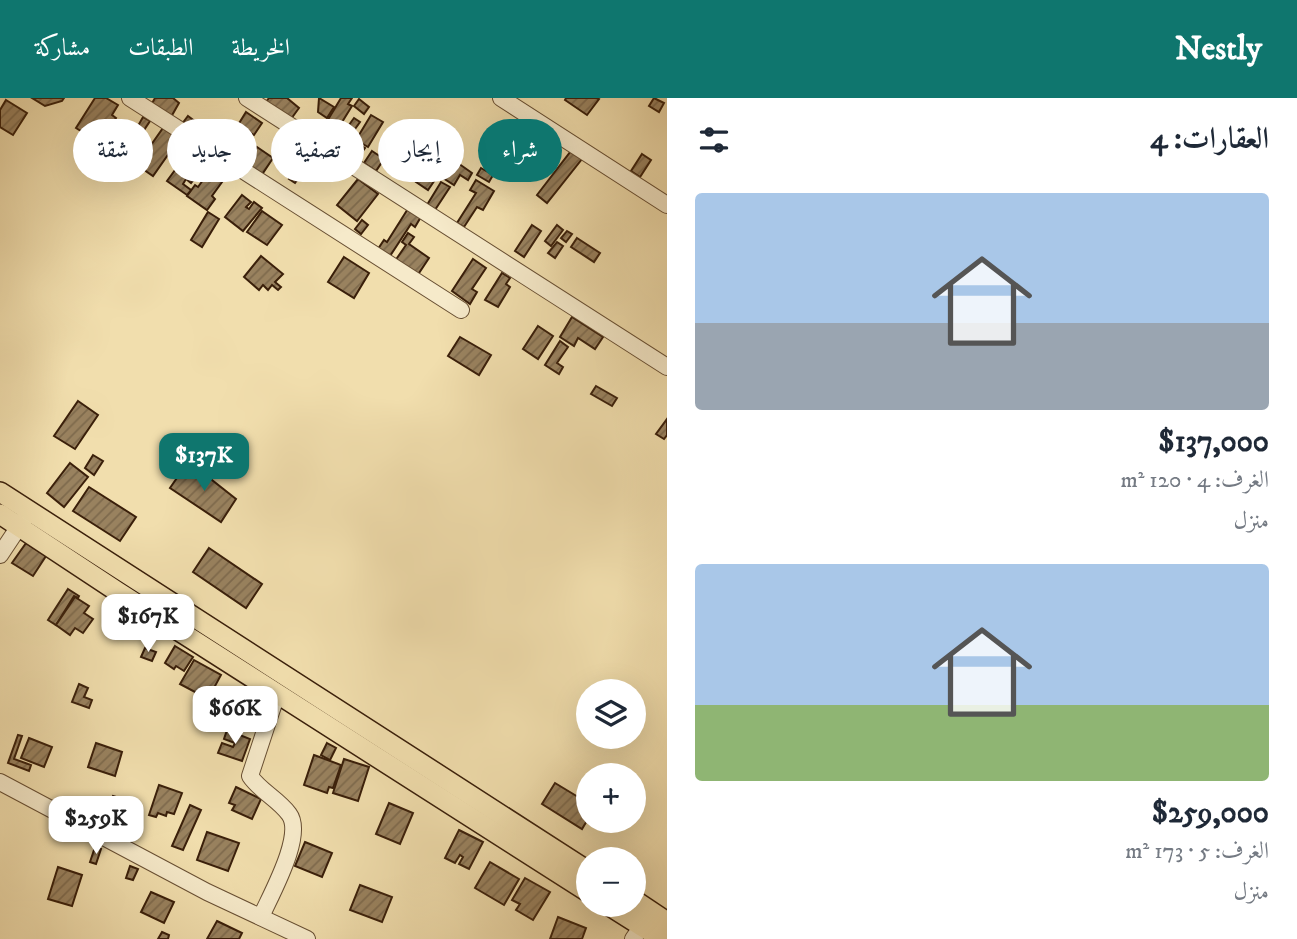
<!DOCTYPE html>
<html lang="ar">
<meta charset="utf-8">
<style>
body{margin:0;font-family:"IM FELL DW Pica",Amiri,serif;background:#f6f6f7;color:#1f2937;direction:rtl;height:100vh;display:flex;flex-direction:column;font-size:26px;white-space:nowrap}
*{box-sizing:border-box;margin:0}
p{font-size:23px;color:#747a83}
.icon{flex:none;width:38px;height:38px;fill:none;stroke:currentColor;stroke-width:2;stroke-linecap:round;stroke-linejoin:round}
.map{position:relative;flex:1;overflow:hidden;direction:ltr}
.panel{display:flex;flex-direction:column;background:#fff;width:630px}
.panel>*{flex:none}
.banner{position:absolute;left:21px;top:21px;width:541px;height:63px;direction:rtl;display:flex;gap:14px}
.controls{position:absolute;left:576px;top:581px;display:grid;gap:14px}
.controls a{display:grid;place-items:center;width:70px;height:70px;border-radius:50%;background:#fff;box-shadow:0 7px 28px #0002;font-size:35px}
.price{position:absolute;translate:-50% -60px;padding:0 16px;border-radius:14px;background:#fff;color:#222;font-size:23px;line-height:46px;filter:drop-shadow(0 2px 4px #0008)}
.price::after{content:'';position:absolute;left:50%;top:42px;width:21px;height:16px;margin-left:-10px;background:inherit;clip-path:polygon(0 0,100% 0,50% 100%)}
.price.selected{background:#0f766e;color:#fff}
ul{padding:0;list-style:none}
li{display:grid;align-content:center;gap:14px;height:371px;padding:0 28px}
li span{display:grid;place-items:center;height:217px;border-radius:7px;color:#555}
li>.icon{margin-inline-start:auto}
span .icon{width:126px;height:126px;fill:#fffc;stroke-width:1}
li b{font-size:30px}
h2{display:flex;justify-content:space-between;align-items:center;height:84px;padding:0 28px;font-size:30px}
.pill{padding:0 24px;border-radius:32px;background:#fff;box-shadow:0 7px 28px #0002;font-size:24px;line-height:63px}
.pill.selected{background:#0f766e;color:#fff}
header{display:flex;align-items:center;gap:42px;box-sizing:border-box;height:98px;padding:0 35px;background:#0f766e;color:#fff}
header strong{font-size:33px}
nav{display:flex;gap:38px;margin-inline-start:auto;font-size:24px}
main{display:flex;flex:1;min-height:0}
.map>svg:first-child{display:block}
.building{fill:url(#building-hatch);stroke:#3a1f0a;stroke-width:2}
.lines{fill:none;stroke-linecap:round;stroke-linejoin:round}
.minor-casing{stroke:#684f33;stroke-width:18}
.major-casing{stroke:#3a1f0a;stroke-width:22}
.minor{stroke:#f6eaca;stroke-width:16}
.major{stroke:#f1dead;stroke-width:19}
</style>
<header>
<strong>Nestly</strong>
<nav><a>الخريطة</a><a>الطبقات</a><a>مشاركة</a></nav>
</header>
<main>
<section class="panel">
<h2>العقارات: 4<svg class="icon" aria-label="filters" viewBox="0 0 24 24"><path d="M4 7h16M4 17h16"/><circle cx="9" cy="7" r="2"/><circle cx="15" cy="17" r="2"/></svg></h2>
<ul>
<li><span style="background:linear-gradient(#a9c7e8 60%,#9aa5b1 0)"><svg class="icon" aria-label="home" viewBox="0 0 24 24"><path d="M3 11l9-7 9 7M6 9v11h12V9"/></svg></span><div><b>$137,000</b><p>الغرف: 4 · 120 m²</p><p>منزل</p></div></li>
<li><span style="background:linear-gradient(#a9c7e8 65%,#8fb573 0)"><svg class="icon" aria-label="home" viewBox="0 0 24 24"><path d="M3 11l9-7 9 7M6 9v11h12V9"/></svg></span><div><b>$259,000</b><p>الغرف: 5 · 173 m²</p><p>منزل</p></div></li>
</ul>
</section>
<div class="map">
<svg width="667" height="841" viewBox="0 0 667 841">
<defs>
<pattern id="building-hatch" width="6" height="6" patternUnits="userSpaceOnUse" patternTransform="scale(1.75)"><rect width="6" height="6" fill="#99825f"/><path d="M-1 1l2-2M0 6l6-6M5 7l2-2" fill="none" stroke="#7e6a4d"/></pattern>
</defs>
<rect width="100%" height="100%" fill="#f1dead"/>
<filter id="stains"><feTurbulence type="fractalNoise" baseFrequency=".00286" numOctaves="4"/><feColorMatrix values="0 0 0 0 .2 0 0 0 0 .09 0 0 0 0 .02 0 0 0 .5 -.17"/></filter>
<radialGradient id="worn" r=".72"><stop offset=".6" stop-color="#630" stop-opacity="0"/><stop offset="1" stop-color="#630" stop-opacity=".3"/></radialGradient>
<g class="building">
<polygon points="32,0 64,0 62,3 45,8"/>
<polygon points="95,0 106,0 118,7 112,17 116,20 100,45 76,30"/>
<polygon points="155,0 173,0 179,5 171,19 151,7"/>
<polygon points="269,0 287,0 299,10 291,21 266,4"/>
<polygon points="319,0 334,9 327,20 318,14"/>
<polygon points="341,0 352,0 348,6 352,8 334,37 323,30"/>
<polygon points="566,0 597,0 599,1 587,17 565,2"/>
<polygon points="654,0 664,5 659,14 649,8"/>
<polygon points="359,1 369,9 364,16 354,8"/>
<polygon points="6,2 27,15 13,37 0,29 0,12"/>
<polygon points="246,14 262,25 254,37 238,27"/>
<polygon points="371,17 383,24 368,49 356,42"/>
<polygon points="188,18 200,27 195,35 182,26"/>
<polygon points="143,19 150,23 144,32 138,28"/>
<polygon points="354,20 360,24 350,38 344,34"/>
<polygon points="163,30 179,41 153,78 137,67"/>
<polygon points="112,33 117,36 112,44 107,41"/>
<polygon points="233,34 238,38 240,56 236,61 222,50"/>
<polygon points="343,36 365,50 358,60 337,46"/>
<polygon points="257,49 273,60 261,78 245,67"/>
<polygon points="304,53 313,59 303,72 295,66"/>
<polygon points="372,53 384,61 376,73 364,65"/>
<polygon points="571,53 582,61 547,105 537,97"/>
<polygon points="434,56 447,64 428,92 416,84"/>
<polygon points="642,56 651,62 640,79 631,73"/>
<polygon points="212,60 230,73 212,98 215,101 207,112 187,98 195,87 198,89 211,71 207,68"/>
<polygon points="455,63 472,75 468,82 460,77 454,87 443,80"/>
<polygon points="181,64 198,76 191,85 186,81 183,86 191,92 187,97 167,83"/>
<polygon points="481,70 493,77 489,84 477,77"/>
<polygon points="295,72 301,77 295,85 289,81"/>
<polygon points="358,81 378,96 357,123 337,107"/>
<polygon points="476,82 494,93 483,112 477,109 464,129 457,125 476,95 470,92"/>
<polygon points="441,84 450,89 435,112 427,107"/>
<polygon points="242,97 251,104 246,109 249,111 254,104 262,110 243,133 225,119"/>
<polygon points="409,109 422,117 415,129 411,126 390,158 378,151 384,142 387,144"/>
<polygon points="262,113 282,127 267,147 247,134"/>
<polygon points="208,114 219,121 202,149 191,142"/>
<polygon points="362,122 368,127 361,136 355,131"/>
<polygon points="532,127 541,133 524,159 515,153"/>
<polygon points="557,127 563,132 551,148 545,143"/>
<polygon points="567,133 572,136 566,144 561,140"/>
<polygon points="408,135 414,139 409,146 429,160 417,178 395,163 406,147 402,144"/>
<polygon points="577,140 600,155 594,164 571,149"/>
<polygon points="557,144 563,148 555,160 548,155"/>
<polygon points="261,158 283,176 275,184 281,189 278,192 272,187 268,192 263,187 259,192 244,179"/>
<polygon points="344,159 369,175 354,200 328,184"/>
<polygon points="473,161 486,170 472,191 477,194 470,206 452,193"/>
<polygon points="502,175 510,180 506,186 510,189 498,209 485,202"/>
<polygon points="572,219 603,239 595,251 578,240 574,248 560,239"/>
<polygon points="538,228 553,238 538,261 523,251"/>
<polygon points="460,239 491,257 479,277 448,258"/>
<polygon points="560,243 568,249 557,265 563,269 559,276 545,267"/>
<polygon points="596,288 617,300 612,308 591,296"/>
<polygon points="78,303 98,317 75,351 54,338"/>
<polygon points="667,321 667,337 664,341 656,336"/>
<polygon points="93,357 103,363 94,377 85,370"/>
<polygon points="70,365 88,379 64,409 47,395"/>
<polygon points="186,367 202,378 203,375 236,401 221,424 170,390"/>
<polygon points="89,389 136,419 120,443 73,413"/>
<polygon points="26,445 46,458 33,478 12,465"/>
<polygon points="209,450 262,486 246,510 193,474"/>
<polygon points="68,491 79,498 78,500 74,498 56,527 48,522"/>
<polygon points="75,499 89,508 84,515 93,521 83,535 75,530 70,537 56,527"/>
<polygon points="175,548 193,559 184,573 176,568 174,571 165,565"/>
<polygon points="145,550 156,554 152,563 141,559"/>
<polygon points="194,562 221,577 208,601 180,586"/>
<polygon points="79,586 88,590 84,599 92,602 89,610 72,604"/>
<polygon points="227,632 250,641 242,663 218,655 222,645 233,649 235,645 224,641"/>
<polygon points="18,637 22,638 14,661 31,667 29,673 8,665"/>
<polygon points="29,640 52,649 44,669 21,660"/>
<polygon points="96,645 122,654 115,678 88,669"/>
<polygon points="327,645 336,650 330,662 321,657"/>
<polygon points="314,657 341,667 333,690 329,689 327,695 304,687"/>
<polygon points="344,661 369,669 358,703 333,695"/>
<polygon points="555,685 588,705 588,721 582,731 542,706"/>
<polygon points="159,687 182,695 174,716 167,714 166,718 158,715 156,719 149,717"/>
<polygon points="236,689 261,701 252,721 232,712 235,707 229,705"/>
<polygon points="113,698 122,701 117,717 108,714"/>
<polygon points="389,705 413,715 400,746 376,736"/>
<polygon points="190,707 201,712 183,752 172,748"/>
<polygon points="459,732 483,744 469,771 459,766 463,759 460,757 455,765 445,760"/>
<polygon points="207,734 239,745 228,773 197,762"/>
<polygon points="305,744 332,755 322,779 295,768"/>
<polygon points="95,749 101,751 96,766 90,764"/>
<polygon points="490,764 519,781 504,807 475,790"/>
<polygon points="130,768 138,771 133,782 126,780"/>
<polygon points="58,769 82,777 72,808 48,801"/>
<polygon points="525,780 550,794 533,822 516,812 520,806 512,802"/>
<polygon points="360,787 392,799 382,824 350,812"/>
<polygon points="151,794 174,804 164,825 141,814"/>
<polygon points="558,819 586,830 582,841 550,841"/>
<polygon points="217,823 242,835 239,841 207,841"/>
<polygon points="162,834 169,837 168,841 158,841"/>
</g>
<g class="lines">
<g class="minor-casing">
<g id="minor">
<polyline points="130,0 461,212"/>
<polyline points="247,0 667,269"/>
<polyline points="501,0 667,107"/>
<polyline points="0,457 26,418"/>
<polyline points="0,684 207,794 307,841"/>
<path d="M 261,819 C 270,798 305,737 289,716 C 278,701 260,693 250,678 L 277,596"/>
<polyline points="633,841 642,828"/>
</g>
</g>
<g class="major-casing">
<g id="major">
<polyline points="0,394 588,773"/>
<polyline points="0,416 118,494 588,794"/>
<polyline points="634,802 667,824"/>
<polyline points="608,807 662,841"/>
</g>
</g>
<use href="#minor" class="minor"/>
<use href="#major" class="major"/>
</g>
<rect width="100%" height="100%" filter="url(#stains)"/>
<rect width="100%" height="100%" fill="url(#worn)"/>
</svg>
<div class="controls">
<a><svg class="icon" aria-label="layers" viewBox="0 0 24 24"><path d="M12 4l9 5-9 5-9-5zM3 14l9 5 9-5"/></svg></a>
<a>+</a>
<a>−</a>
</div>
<b class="price selected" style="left:204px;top:395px">$137K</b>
<b class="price" style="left:148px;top:556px">$167K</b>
<b class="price" style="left:235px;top:648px">$66K</b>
<b class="price" style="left:96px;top:758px">$259K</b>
<div class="banner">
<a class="pill selected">شراء</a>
<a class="pill">إيجار</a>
<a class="pill">تصفية</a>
<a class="pill">جديد</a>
<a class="pill">شقة</a>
</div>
</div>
</main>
